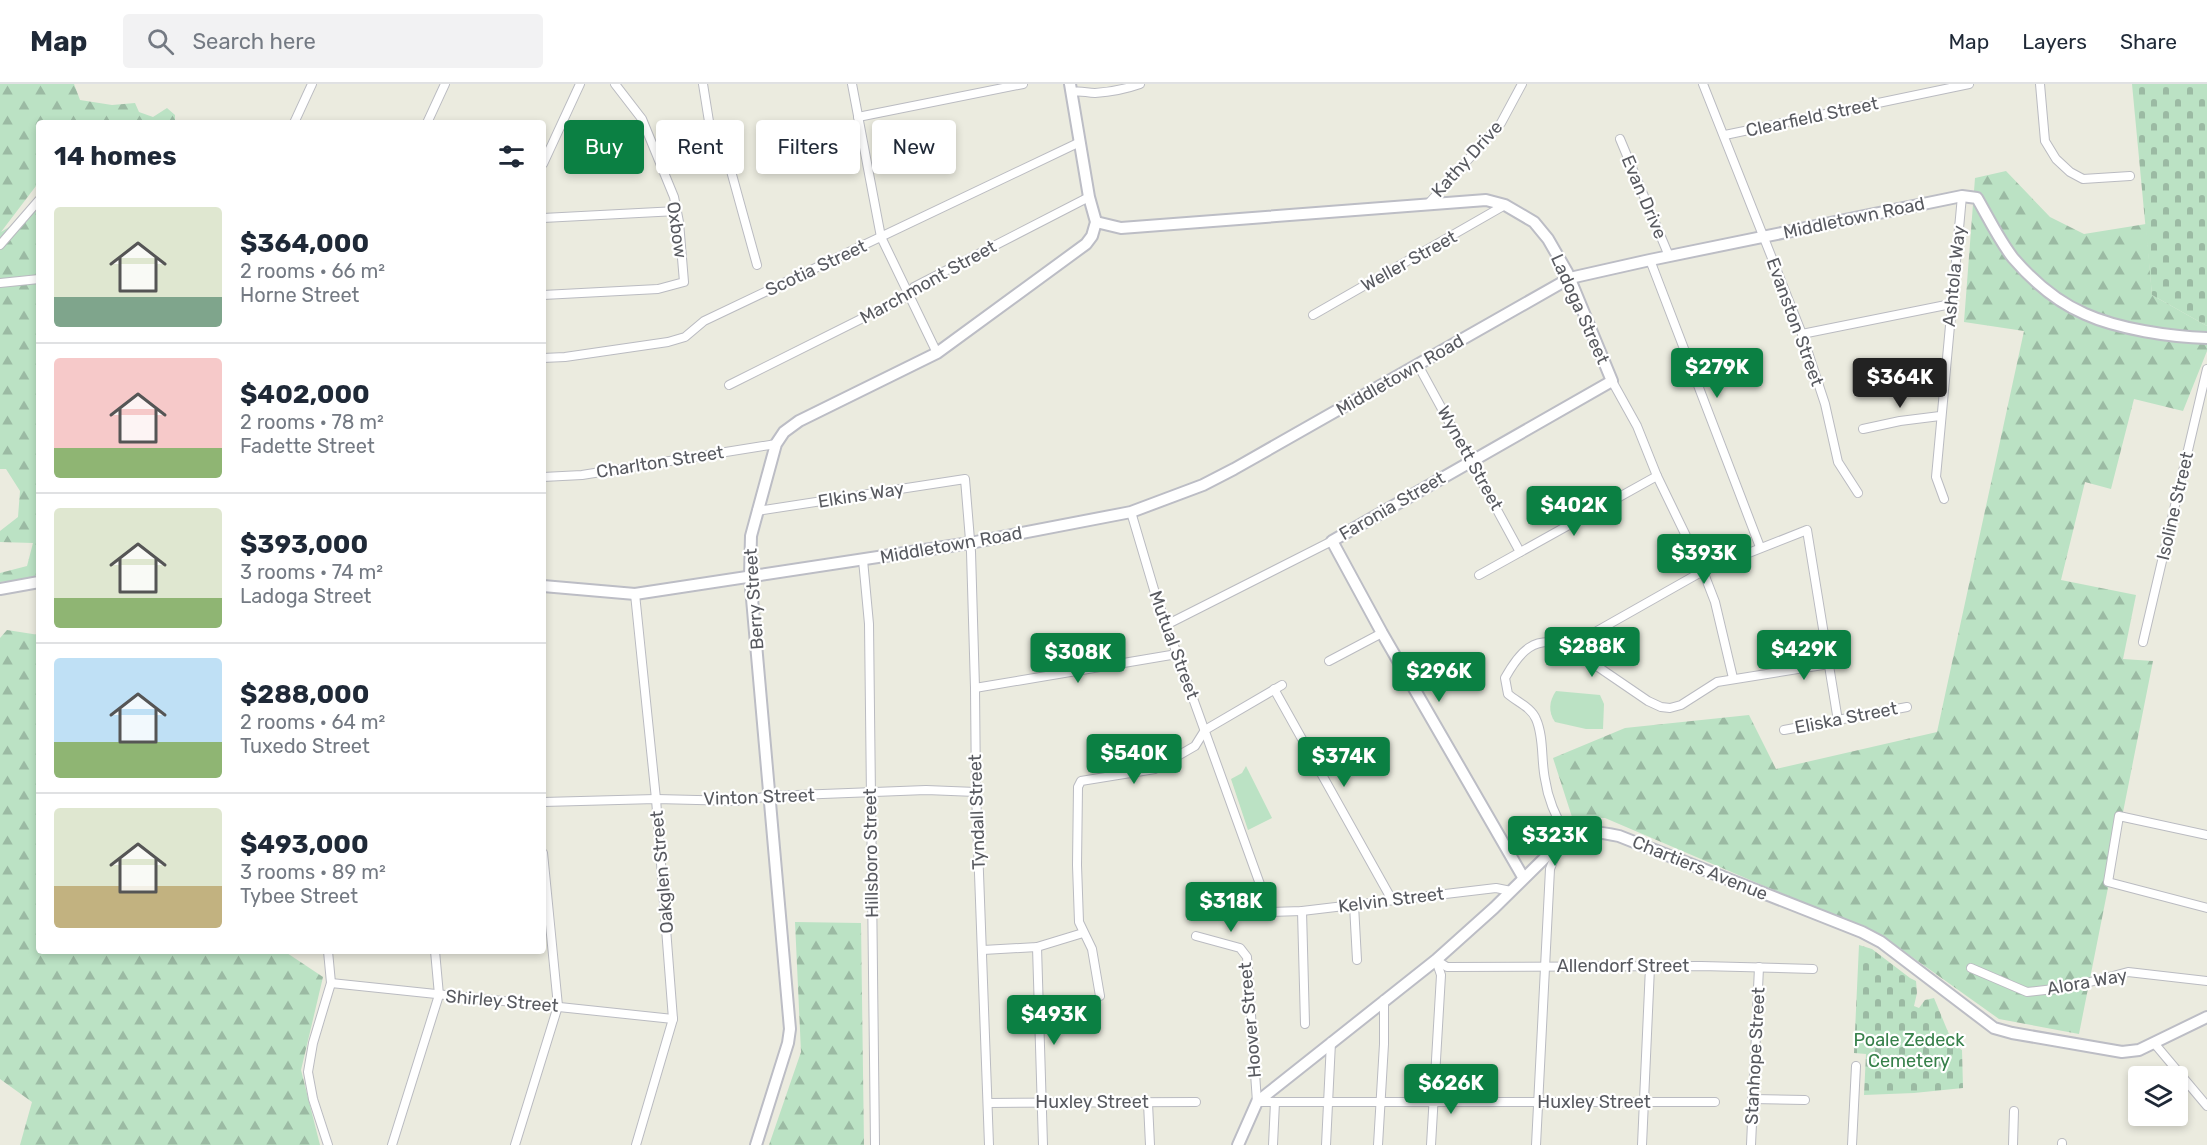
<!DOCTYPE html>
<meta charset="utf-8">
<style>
body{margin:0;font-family:Rubik,sans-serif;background:#f2f2f3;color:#1f2937;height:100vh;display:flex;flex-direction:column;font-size:22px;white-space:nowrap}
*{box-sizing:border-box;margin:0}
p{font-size:20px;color:#747a83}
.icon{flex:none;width:33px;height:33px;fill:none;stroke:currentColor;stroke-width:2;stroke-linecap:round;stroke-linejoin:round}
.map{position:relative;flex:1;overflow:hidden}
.drawer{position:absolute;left:36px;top:36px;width:510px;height:834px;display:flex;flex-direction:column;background:#fff;border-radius:6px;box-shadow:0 3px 9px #0003}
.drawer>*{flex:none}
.banner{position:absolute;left:564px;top:36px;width:570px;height:54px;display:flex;gap:12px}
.tools{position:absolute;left:2128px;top:982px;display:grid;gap:12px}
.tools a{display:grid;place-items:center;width:60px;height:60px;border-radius:6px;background:#fff;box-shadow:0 3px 9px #0003;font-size:30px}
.price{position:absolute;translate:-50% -51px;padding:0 14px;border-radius:6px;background:#0b8043;color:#fff;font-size:20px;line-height:39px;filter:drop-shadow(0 2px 3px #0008)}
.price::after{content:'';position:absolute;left:50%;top:36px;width:18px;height:14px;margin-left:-9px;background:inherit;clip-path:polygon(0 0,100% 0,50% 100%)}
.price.current{background:#222;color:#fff}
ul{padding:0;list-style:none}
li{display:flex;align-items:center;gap:18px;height:150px;padding:0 18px}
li+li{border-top:2px solid #e0e1e3}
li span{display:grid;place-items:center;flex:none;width:168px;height:120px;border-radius:6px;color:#555}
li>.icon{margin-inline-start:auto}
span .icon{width:72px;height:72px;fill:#fffc;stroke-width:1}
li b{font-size:26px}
h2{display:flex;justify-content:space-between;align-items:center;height:72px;padding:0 18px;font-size:26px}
.chip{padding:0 21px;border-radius:6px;background:#fff;box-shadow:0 3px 9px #0003;font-size:21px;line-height:54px}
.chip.current{background:#0b8043;color:#fff}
header{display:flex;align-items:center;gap:36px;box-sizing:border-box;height:84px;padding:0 30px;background:#fff;border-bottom:2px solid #e0e1e3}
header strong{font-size:28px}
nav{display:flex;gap:33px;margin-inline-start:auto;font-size:21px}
.search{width:420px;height:54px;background:#f2f2f3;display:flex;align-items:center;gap:15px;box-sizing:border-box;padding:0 21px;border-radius:6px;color:#747a83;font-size:22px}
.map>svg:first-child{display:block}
.forest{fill:url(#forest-firs)}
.cemetery{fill:url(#cemetery-stones)}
.green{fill:#bbe2c4}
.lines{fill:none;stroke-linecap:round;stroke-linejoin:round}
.street-casing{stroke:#babbc1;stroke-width:10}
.secondary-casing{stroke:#bcbdc5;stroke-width:14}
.street{stroke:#fff;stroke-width:8}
.secondary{stroke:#fff;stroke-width:10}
.labels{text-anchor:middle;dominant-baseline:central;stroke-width:4.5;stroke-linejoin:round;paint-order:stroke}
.street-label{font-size:18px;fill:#585a60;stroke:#fff}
.park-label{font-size:18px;fill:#36804a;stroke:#fff}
</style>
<header>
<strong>Map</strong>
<div class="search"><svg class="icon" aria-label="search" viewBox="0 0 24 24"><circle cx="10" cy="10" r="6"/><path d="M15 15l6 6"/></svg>Search here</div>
<nav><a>Map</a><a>Layers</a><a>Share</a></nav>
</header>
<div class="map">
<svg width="2207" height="1061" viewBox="0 0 2207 1061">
<defs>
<pattern id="forest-firs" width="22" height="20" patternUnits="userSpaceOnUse" patternTransform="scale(1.5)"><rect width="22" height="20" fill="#bbe2c4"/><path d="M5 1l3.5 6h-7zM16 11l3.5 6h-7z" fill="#9bbaa3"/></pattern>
<pattern id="cemetery-stones" width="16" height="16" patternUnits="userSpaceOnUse" patternTransform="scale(1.5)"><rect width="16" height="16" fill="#bbe2c4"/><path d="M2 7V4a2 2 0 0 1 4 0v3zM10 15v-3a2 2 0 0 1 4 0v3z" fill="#9bbaa3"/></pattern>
</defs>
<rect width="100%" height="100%" fill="#ebebdf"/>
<g class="forest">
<polygon points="0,0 74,0 80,16 112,21 135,19 139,28 153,33 167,24 175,31 175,39 39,39 39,98 1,148 39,125 39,487 34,494 0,498 0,489 27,482 33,459 0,458 0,447 18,433 20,407 6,385 0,385"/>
<polygon points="2006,87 2050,133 2084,150 2146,140 2152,211 2207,242 2207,267 2183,327 2134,315 2111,405 2085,398 2061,496 2136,511 2123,575 2153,577 2079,950 1999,935 1884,853 1605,734 1572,733 1553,674 1625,644 1749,631 1776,685 1937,648 2024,247 1964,238 1975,94"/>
<polygon points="7,546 39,551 39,867 284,867 323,893 301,986 320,1061 20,1061 32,1018 0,995 0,554"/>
<polygon points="795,838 861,839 864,1061 769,1061 801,968"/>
</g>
<g class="cemetery">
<polygon points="2132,0 2207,0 2207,242 2152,211"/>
<polygon points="1859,861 1872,865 1910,894 1916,897 1917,909 1914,922 1919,924 1925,916 1934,914 1953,960 1962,966 1963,1004 1914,1009 1864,1011 1866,970 1854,969"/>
</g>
<g class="green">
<path d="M 1556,607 L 1600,611 L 1604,620 L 1603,645 L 1586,645 L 1555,638 C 1548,628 1549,617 1556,607 Z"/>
<polygon points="1246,682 1272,734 1248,746 1231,695 1242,689"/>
</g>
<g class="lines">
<g class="street-casing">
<g id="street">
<polyline points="703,0 711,50 731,87 757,181"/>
<polyline points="852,0 881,153 937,269"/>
<polyline points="1703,0 1802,250 1825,320 1838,378 1858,409"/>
<polyline points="2040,0 2045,57 2056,75 2070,88 2083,95 2130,92"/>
<path d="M 1071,8 C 1082,6 1086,9 1095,9 C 1110,8 1126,5 1140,0"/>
<polyline points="858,33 1023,0"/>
<polyline points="294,39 312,0"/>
<polyline points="427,39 445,0"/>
<polyline points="1725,51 1969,0"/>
<polyline points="1620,55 1669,172"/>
<polyline points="543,80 580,0"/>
<polyline points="1429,119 1501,39 1522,0"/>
<polyline points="543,134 677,127"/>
<polyline points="0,161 39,116"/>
<polyline points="1650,176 1760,463"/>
<polyline points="0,199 39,195"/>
<polyline points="543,211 658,205 684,198 679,138 674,113 642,35 615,0"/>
<polyline points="1313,231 1505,121"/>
<polyline points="1802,250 1951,220"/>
<polyline points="543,274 565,273 668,258 685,253 704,237 1080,58"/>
<polyline points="1418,281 1520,468"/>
<polyline points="1612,297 1637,342 1657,392 1703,487 1715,518 1733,594"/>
<polyline points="729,301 909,211 914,203 1089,113"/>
<polyline points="1863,345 1900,337 1940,332"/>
<polyline points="543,393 582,391 776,360"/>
<polyline points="1944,415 1936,393 1962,112"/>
<polyline points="757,427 965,395 971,468 975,604 976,708 989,1061"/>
<polyline points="1131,428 1155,509 1270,828 1302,827 1496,804 1511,807"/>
<polyline points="863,476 869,540 875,1061"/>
<polyline points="1479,491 1657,392"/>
<polyline points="635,510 656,715 673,935 636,1061"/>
<polyline points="1168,540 1332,457"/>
<polyline points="1597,547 1703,487 1807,446 1838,637"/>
<polyline points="2143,558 2207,285"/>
<polyline points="1329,577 1382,549"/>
<polyline points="975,604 1177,570"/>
<polyline points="1274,605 1392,816"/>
<polyline points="1784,646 1907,623"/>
<polyline points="543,718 656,715 738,717 771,712 926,706 976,708"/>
<polyline points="2207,751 2119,732 2108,798 2207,824"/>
<path d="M 1565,755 L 1567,752 C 1556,734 1548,716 1545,695 C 1541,676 1544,653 1536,635 C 1531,623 1517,618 1508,610 L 1505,594 C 1520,567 1534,551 1566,561 L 1648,617 L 1661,623 L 1670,624 L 1681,621 L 1717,598 L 1829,580"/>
<polyline points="1354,821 1357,876"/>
<polyline points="1302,827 1305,940"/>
<polyline points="1196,852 1240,864 1247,873 1257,1018 1715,1018"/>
<polyline points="1037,863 1043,1061"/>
<polyline points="983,866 1037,863 1083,849"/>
<polyline points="328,867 331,899 313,959 308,988 313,1015 328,1061"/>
<polyline points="1436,876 1447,883 1701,882 1813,885"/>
<polyline points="1971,884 2027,908 2071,903 2128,888 2207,897"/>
<polyline points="331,899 673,935"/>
<polyline points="1100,912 1092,865 1079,838 1077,781 1078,703 1081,697 1155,685 1195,662 1205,646 1282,601"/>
<polyline points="2154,959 2207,1022"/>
<polyline points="1752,1015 1805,1016"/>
<polyline points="988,1019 1196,1018"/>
<polyline points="1148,1019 1150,1061"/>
<polyline points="392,1061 439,911 435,867"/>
<polyline points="515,1061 558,922 543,769"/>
<polyline points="1273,1061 1275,1018"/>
<polyline points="1326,1061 1331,958"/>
<polyline points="1378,1061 1384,960 1384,916"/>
<polyline points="1431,1061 1441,891 1436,876"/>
<polyline points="1536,1061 1550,785 1558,765"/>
<polyline points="1642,1061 1650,883"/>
<polyline points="1751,1061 1759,883"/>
<polyline points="1852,1061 1856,982"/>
<polyline points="2013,1061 2014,1027"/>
<polyline points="2062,1061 2062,1059"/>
</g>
</g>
<g class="secondary-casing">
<g id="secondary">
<polyline points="1096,138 1121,144 1486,116 1505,121 1534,138 1548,155 1567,188 1612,297 1332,457 1382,549 1523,793"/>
<path d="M 543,502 L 635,510 L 970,459 L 1131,428 L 1203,401 L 1234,385 L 1570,194 L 1650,176 L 1962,112 L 1977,114 C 1988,133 1999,156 2013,174 C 2032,196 2057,218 2085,230 C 2118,245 2171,253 2207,254"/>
<polyline points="0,505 39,498"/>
<polyline points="756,1061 788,959 790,945 750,492 751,452 776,360 784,348 799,337 937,269 1086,160 1092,152 1096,138 1089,113 1070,0"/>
<path d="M 1238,1061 L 1257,1018 L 1436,876 L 1494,824 L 1567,752 C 1586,746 1600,748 1619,752 L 1862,848 L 1881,858 L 1994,944 L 2012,949 L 2122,968 L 2139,966 L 2207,933"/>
</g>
</g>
<use href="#street" class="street"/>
<use href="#secondary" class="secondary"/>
</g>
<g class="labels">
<g class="street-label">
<text transform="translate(1812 33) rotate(-12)">Clearfield Street</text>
<text transform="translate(1467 75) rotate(-48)">Kathy Drive</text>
<text transform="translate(1644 113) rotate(67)">Evan Drive</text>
<text transform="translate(1854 134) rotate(-12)">Middletown Road</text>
<text transform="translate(677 146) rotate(82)">Oxbow</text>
<text transform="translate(1409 177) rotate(-29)">Weller Street</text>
<text transform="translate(816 184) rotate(-25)">Scotia Street</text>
<text transform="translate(1954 192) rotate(-84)">Ashtola Way</text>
<text transform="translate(928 198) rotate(-29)">Marchmont Street</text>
<text transform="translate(1580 225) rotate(66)">Ladoga Street</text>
<text transform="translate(1795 238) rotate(70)">Evanston Street</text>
<text transform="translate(1400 291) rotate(-30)">Middletown Road</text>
<text transform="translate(1470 374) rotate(61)">Wynett Street</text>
<text transform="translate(660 378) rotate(-9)">Charlton Street</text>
<text transform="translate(861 411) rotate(-9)">Elkins Way</text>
<text transform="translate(1392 422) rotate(-30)">Faronia Street</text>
<text transform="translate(2175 422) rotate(-77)">Isoline Street</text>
<text transform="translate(951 461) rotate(-10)">Middletown Road</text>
<text transform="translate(754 515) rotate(-94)">Berry Street</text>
<text transform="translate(1174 561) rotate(70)">Mutual Street</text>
<text transform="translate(1846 634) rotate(-11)">Eliska Street</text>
<text transform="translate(759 713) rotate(-2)">Vinton Street</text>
<text transform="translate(977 728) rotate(-92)">Tyndall Street</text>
<text transform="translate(871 769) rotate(-91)">Hillsboro Street</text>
<text transform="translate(1700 784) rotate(22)">Chartiers Avenue</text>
<text transform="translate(662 788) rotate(-95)">Oakglen Street</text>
<text transform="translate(1391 816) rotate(-7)">Kelvin Street</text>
<text x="1623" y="882">Allendorf Street</text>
<text transform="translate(2087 898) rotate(-10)">Alora Way</text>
<text transform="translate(502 917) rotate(5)">Shirley Street</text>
<text transform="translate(1250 936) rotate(-95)">Hoover Street</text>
<text transform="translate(1755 972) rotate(-87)">Stanhope Street</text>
<text x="1092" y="1018">Huxley Street</text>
<text x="1594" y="1018">Huxley Street</text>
</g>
<g class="park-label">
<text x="1909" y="956">Poale Zedeck<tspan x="1909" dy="21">Cemetery</tspan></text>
</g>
</g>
</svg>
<div class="tools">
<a><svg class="icon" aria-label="layers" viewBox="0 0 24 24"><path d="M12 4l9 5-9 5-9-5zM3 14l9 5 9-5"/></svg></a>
</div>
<b class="price" style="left:1717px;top:315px">$279K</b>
<b class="price current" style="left:1900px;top:325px">$364K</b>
<b class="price" style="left:1574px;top:453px">$402K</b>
<b class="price" style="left:1704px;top:501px">$393K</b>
<b class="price" style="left:1592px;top:594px">$288K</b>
<b class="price" style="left:1804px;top:597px">$429K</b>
<b class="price" style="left:1078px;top:600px">$308K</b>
<b class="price" style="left:1439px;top:619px">$296K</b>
<b class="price" style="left:1134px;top:701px">$540K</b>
<b class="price" style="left:1344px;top:704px">$374K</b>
<b class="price" style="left:1555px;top:783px">$323K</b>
<b class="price" style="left:1231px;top:849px">$318K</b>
<b class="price" style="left:1054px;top:962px">$493K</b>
<b class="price" style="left:1451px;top:1031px">$626K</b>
<div class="banner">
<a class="chip current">Buy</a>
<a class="chip">Rent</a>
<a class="chip">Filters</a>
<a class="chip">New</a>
</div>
<section class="drawer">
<h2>14 homes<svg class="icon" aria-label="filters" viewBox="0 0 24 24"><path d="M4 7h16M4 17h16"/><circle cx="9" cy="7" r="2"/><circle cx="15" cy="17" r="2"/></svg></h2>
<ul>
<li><span style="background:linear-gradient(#dfe7d0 75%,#7fa58c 0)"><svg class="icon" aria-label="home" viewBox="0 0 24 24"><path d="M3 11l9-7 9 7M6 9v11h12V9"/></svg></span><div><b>$364,000</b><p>2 rooms · 66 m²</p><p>Horne Street</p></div></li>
<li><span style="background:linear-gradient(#f6c9c9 75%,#8fb573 0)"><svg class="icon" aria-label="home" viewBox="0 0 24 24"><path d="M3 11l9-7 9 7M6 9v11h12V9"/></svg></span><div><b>$402,000</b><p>2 rooms · 78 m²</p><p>Fadette Street</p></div></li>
<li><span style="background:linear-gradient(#dfe7d0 75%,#8fb573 0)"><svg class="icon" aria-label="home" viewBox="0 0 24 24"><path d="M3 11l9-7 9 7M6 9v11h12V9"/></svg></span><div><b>$393,000</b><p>3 rooms · 74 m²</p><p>Ladoga Street</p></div></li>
<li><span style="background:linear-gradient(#bfe0f5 70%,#8fb573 0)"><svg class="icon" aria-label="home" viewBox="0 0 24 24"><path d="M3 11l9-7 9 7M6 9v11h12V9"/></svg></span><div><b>$288,000</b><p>2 rooms · 64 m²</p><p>Tuxedo Street</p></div></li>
<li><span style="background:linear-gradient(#dfe7d0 65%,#c2b280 0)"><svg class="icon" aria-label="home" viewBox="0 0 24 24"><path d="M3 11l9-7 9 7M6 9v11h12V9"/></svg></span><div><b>$493,000</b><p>3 rooms · 89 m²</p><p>Tybee Street</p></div></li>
</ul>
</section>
</div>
